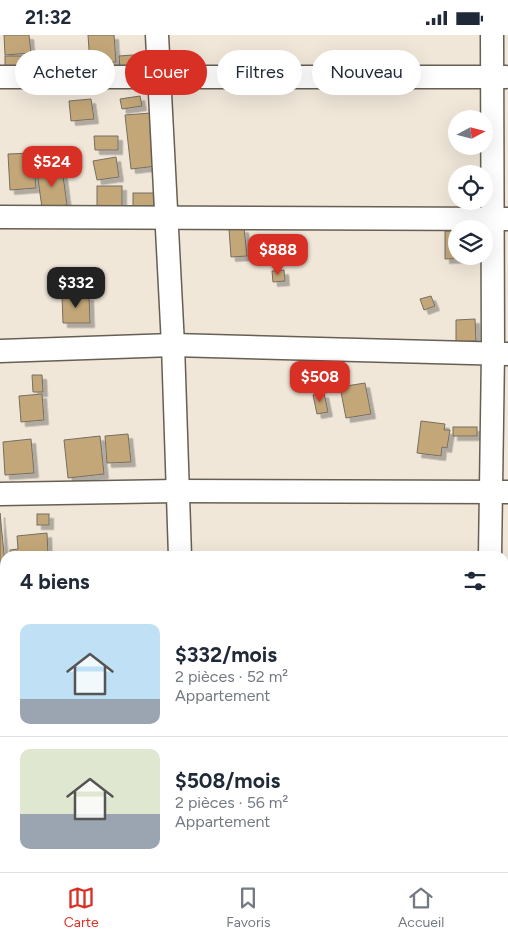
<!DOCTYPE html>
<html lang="fr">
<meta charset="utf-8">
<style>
body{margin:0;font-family:Figtree,sans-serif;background:#f2f2f3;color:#1f2937;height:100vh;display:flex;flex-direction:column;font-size:19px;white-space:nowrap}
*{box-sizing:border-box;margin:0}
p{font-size:16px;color:#747a83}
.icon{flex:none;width:28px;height:28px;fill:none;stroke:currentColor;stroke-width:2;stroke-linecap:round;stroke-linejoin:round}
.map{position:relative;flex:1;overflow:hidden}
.sheet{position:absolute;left:0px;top:516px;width:509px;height:321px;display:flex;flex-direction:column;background:#fff;border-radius:15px 15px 0 0;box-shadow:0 5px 20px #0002}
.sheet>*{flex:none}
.hud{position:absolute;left:15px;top:15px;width:479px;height:45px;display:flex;gap:10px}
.needle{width:32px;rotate:83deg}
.buttons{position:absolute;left:448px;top:75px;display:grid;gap:10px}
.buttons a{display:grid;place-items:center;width:45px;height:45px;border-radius:50%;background:#fff;box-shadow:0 5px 20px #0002;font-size:25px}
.price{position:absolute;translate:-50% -42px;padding:0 11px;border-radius:10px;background:#d93025;color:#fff;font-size:16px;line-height:32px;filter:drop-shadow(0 1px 2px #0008)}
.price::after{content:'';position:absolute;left:50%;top:30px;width:15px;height:11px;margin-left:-8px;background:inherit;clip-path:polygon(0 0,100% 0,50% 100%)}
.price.current{background:#222;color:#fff}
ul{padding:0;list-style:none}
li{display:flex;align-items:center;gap:15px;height:125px;padding:0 20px}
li+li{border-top:1px solid #e0e1e3}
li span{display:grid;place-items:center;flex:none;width:140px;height:100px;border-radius:10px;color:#555}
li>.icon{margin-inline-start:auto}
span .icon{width:60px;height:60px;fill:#fffc;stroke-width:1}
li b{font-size:21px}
h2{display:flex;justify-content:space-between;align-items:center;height:60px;padding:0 20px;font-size:21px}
.chip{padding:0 18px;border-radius:22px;background:#fff;box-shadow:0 5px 20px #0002;font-size:18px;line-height:45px}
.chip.current{background:#d93025;color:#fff}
.status{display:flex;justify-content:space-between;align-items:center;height:35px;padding:0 25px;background:#fff;direction:ltr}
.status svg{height:14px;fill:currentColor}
.tab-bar{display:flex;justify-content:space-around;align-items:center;height:70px;border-top:1px solid #e0e1e3;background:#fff;font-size:14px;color:#747a83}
.tab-bar a{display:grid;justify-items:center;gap:2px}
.tab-bar .current{color:#d93025}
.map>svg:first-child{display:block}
.building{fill:#c3a779;stroke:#766e62;filter:url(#shadow)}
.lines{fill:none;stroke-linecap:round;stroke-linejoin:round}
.minor-casing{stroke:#665f53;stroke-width:25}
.minor{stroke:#fff;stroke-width:22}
</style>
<div class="status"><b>21:32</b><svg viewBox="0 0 49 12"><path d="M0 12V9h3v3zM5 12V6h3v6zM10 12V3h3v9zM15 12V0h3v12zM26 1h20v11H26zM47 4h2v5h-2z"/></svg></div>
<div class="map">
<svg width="508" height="837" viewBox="0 0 508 837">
<defs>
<filter id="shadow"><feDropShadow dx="4.5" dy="4.5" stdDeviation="0" flood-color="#0004"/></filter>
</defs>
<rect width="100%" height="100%" fill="#f0e7d9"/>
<g class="building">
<polygon points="4,0 29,0 31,18 5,20"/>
<polygon points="88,0 114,0 116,27 90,29"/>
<polygon points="147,19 149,32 120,34 119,21"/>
<rect x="5" y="21" width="27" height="12"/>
<polygon points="140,61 142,71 122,74 120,64"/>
<polygon points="91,64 94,84 71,86 69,66"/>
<polygon points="151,78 157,131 131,134 125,80"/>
<polygon points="94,101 118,101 118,115 95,115"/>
<polygon points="33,118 36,153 10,155 8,119"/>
<polygon points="116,122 119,142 97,145 93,126"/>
<polygon points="62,133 67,170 42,173 37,137"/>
<rect x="97" y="151" width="25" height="22"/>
<rect x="133" y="158" width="21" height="16"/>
<polygon points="244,193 247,221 231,222 229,194"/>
<polygon points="445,196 456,196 456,221 475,221 475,223 445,224"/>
<polygon points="284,235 285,246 273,247 272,236"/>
<polygon points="62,261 89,261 90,288 63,288"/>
<polygon points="431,261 435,271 424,275 420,264"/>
<polygon points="475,284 476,306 456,307 456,285"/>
<polygon points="32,340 42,340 43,357 33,357"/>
<polygon points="365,348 371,379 346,383 340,352"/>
<polygon points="324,358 328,377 317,379 313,360"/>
<polygon points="42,359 44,385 21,387 19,361"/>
<polygon points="421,386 445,389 444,395 450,395 447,413 442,412 441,421 417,418"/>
<rect x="453" y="392" width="24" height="9"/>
<polygon points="128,399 131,427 107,428 105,401"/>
<polygon points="100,401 104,439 68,443 64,405"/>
<polygon points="31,404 34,438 5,440 3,407"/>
<polygon points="0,478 5,529 0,530"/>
<rect x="37" y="479" width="12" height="11"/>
<polygon points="47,498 48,521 10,521 10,515 18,514 17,501"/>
<polygon points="0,667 5,667 5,686 0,687"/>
<rect x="1" y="701" width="4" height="15"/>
<polygon points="2,811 5,837 0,837 0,812"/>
</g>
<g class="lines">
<g class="minor-casing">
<g id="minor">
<polyline points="157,0 173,310 180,521"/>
<polyline points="0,42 506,42"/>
<polyline points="0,182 507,184"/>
<polyline points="0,316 173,310 508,319"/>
<polyline points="0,459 176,456 508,457"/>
<polyline points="490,521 493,318 492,0"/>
<polyline points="504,563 508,563"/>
<polyline points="0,590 5,590"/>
<polyline points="504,708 508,708"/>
<polyline points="0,727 5,727"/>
<polyline points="504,772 508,817"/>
<polyline points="191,832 191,837"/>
</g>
</g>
<use href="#minor" class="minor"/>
</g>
</svg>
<div class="buttons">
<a><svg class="needle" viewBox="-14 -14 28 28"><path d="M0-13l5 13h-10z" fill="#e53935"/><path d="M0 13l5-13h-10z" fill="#747a83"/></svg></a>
<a><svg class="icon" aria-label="locate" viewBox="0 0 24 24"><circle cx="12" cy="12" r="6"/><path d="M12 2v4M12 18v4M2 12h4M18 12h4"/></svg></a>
<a><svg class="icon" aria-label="layers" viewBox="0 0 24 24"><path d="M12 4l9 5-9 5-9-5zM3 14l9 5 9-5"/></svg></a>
</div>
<b class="price" style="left:52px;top:153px">$524</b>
<b class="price" style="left:278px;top:241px">$888</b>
<b class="price current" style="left:76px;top:274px">$332</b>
<b class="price" style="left:320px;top:368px">$508</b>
<div class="hud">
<a class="chip">Acheter</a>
<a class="chip current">Louer</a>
<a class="chip">Filtres</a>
<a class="chip">Nouveau</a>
</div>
<section class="sheet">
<h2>4 biens<svg class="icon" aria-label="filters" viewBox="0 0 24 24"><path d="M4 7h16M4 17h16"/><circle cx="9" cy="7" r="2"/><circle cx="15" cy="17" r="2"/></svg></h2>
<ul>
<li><span style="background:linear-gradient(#bfe0f5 75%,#9aa5b1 0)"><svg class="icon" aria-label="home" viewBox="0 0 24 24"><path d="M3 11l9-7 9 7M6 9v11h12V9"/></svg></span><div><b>$332/mois</b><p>2 pièces · 52 m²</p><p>Appartement</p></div></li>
<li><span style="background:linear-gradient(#dfe7d0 65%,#9aa5b1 0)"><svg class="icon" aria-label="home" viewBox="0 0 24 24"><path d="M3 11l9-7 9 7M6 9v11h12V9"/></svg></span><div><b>$508/mois</b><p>2 pièces · 56 m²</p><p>Appartement</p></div></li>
</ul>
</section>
</div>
<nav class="tab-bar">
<a class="current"><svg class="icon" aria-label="map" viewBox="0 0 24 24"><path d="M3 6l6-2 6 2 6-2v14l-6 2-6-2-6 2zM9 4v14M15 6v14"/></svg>Carte</a>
<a><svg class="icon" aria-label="saved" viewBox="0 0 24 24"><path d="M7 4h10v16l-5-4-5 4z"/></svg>Favoris</a>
<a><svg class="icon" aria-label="home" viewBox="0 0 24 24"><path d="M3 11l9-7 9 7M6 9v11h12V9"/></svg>Accueil</a>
</nav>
